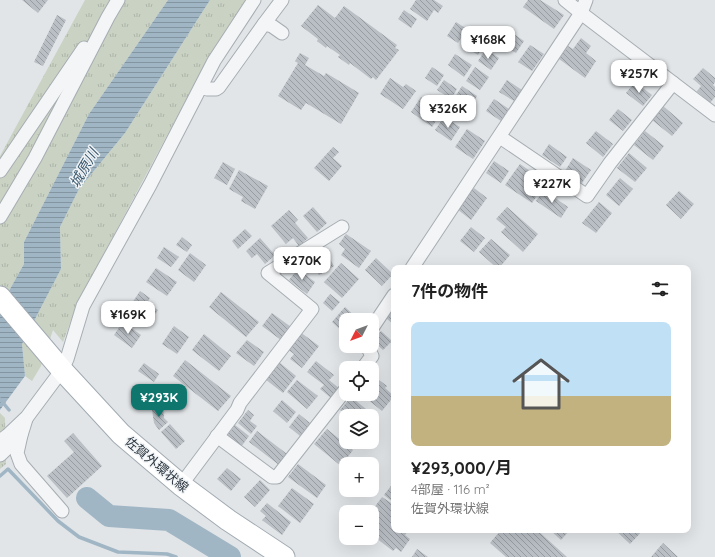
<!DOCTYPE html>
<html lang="ja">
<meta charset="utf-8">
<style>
body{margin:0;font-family:Quicksand,"Noto Sans JP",sans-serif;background:#f6f6f6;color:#222;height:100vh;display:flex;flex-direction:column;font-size:15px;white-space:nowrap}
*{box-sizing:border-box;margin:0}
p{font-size:13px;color:#767676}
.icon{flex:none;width:22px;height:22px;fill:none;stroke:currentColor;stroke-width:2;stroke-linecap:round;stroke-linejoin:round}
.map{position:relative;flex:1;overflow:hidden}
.side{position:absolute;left:391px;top:265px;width:300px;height:268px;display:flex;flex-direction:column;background:#fff;border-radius:8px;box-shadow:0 4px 16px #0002}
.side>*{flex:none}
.needle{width:26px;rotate:228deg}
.fabs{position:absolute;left:339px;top:313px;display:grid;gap:8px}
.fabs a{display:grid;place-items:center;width:40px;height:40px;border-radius:8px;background:#fff;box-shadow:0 4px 16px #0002;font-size:20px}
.price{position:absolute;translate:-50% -34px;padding:0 9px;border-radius:8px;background:#fff;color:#222;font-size:13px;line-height:26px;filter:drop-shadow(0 1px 2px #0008)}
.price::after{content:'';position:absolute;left:50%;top:24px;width:12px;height:9px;margin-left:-6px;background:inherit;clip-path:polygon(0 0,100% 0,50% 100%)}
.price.current{background:#0f766e;color:#fff}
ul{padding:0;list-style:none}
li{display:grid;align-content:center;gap:8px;height:212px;padding:0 20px}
li span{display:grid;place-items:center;height:124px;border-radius:8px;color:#555}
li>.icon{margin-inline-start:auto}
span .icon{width:72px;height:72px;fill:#fffc;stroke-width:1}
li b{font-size:17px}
h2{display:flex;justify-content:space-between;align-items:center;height:48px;padding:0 20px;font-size:17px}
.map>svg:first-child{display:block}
.grass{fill:url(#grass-tufts)}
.water{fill:url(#water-rules)}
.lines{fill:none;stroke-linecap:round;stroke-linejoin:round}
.stream{stroke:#a0b6c5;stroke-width:3.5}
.river{stroke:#a0b6c5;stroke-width:22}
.building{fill:url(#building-back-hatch)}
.street-casing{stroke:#a7adb2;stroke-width:15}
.primary-casing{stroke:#a2abb3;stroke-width:23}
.street{stroke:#f4f5f7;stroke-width:13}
.primary{stroke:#fff;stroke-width:21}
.labels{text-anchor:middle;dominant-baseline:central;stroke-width:3;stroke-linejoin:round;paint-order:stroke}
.street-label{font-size:13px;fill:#2b353f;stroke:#f1f4f6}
.water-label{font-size:14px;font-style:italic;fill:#39586e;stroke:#f1f4f6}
</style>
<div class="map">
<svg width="715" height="557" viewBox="0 0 715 557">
<defs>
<pattern id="grass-tufts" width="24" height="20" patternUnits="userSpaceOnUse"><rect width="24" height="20" fill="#c9d2c3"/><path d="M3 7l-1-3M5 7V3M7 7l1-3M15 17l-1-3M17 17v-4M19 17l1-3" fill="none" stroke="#adb5a9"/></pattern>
<pattern id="water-rules" width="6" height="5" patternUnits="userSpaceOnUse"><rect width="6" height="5" fill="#a0b6c5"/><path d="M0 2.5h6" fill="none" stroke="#8395a1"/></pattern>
<pattern id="building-back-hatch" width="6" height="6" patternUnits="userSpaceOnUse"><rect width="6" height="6" fill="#b9bfc5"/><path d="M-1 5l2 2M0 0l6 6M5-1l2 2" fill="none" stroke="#979ca1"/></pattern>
</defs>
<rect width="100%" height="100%" fill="#e1e5e8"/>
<g class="grass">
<polygon points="85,0 168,0 89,114 24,242 24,264 0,307 0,156"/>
<polygon points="210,0 246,0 210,55 77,304 63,342 53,330 41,366 32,381 25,376 22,344 61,269 60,227 79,189 125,133"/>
<polygon points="0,413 5,418 6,464 0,469"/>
</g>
<polygon class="water" points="168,0 210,0 125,133 79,189 60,227 61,269 22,344 25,376 0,410 0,307 24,264 24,242 89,114"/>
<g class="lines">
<g class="stream">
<polyline points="0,399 9,410"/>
<polyline points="0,476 8,469 58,521 79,537 118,552 167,554 176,557"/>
</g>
<polyline class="river" points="87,498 109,516 169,520 230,557"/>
</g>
<g class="building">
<polygon points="22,0 48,0 38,13"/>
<polygon points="416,0 434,0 443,6 438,13 434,10 427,21 410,9"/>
<polygon points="528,0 540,0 564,15 554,29 523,7"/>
<polygon points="318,5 335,18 344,6 397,45 395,48 399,50 376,80 373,77 371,79 350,63 349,65 338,57 340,55 327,46 326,48 317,41 318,39 301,26"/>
<polygon points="404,10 417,19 411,28 398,19"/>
<polygon points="57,15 66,20 43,66 34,62"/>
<polygon points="456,22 467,29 458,43 447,36"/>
<polygon points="504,27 524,41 516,53 496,39"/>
<polygon points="471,35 485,44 478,55 463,46"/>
<polygon points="581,38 591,46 586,53 596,61 585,78 559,59 568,46 573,49"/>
<polygon points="530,45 544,54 532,71 518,62"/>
<polygon points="486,49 499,58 491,70 478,61"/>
<polygon points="300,53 309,58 305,65 324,76 326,73 359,93 341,124 306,103 301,110 278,96 298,63 295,61"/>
<polygon points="455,54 472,65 464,77 448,65"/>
<polygon points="432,67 444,75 437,86 425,78"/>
<polygon points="475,67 489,77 480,90 466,81"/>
<polygon points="703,68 715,78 715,82 713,85 715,87 715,97 710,103 697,91 701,86 693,79"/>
<polygon points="390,78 403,87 406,84 416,91 403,109 380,94"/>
<polygon points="444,80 457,89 451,99 437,90"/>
<polygon points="507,80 522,90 514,101 499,92"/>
<polygon points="635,82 652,95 643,106 626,93"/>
<polygon points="462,86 477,96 470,107 455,97"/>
<polygon points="421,97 442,111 432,127 411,112"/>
<polygon points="494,99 509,109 501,121 486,111"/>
<polygon points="663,106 683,123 672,136 652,120"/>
<polygon points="618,109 632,120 623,131 609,120"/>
<polygon points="444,117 460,127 451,141 435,130"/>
<polygon points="467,129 485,141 473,159 455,147"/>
<polygon points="596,131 613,144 603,157 586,143"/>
<polygon points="645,131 664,146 653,160 634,145"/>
<polygon points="549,144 567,157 560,167 542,155"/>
<polygon points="333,147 339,152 333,158 342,166 329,181 314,168"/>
<polygon points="629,153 647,168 635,182 617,168"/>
<polygon points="573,158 591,170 582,183 565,171"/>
<polygon points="494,161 509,171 501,183 486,173"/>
<polygon points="223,162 235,169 227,185 214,178"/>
<polygon points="520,164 543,180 537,189 530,184 526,190 536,197 532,203 505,185"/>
<polygon points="239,170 268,186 255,209 241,201 243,197 229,189"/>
<polygon points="620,178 633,189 619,206 606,195"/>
<polygon points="474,188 487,198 471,220 457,209"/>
<polygon points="544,190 568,207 561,218 536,201"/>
<polygon points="679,191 694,204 681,219 666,205"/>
<polygon points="599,202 612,213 596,233 582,223"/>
<polygon points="313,207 327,223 317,232 303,216"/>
<polygon points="507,207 538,234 523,252 501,232 506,227 496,219"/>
<polygon points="289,210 298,220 295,223 308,238 299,246 293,238 286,244 271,226"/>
<polygon points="471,227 485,238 474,252 460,241"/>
<polygon points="245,229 252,236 238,249 232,241"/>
<polygon points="346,234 371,251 359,268 341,255 345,249 339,244"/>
<polygon points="182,237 192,245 187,252 176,245"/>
<polygon points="260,238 275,255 265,264 257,254 252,258 246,251"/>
<polygon points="491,239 510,255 499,268 497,268 479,252"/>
<polygon points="164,247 179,257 171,267 157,258"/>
<polygon points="325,251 334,266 319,275 310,260"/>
<polygon points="190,253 206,265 194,282 178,270"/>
<polygon points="376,258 393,274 382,286 365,270"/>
<polygon points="341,263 359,279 342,298 324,282"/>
<polygon points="156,268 177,282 167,296 146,282"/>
<polygon points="298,269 315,282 307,294 289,280"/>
<polygon points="140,291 150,298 147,303 158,310 151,320 130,306"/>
<polygon points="221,292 259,322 246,337 209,307"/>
<polygon points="330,294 340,302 332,311 323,303"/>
<polygon points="345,307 359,320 346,320 346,335 332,322"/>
<polygon points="393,310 394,311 394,325 386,318"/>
<polygon points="272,313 291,327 281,340 262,326"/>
<polygon points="123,322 141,335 132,348 114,335"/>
<polygon points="174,326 189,337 177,354 162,344"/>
<polygon points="381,331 392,341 383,350 372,340"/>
<polygon points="300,332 319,346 302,368 290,359 294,354 287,349"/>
<polygon points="204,334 231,356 219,371 192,350"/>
<polygon points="247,340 264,352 254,366 236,353"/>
<polygon points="185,360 231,396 218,411 173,376"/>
<polygon points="316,361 334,375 329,380 340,389 331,398 320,389 324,385 307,372"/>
<polygon points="279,362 296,376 283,393 265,379"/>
<polygon points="144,363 159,374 154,382 138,371"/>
<polygon points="297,380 318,396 307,409 287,392"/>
<polygon points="372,380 376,383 379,380 387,386 385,388 394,396 382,411 361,394 372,394"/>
<polygon points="351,397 376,417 372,422 372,416 347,416 340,410"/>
<polygon points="282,400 296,412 287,423 273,411"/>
<polygon points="163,408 164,418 168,422 159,430 154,423 152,410"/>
<polygon points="248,410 254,415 250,421 257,426 251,434 238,423"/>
<polygon points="299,414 310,423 300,436 289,427"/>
<polygon points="170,424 185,441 176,449 161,432"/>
<polygon points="235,425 249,436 241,447 227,436"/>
<polygon points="327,429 353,450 341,466 314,444"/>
<polygon points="257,431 287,454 279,465 249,442"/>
<polygon points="73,433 102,466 67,498 47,476 74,452 64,441"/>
<polygon points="298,464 326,485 317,498 288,477"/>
<polygon points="227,468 241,479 231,491 217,479"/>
<polygon points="260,480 270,490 255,507 244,497"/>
<polygon points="394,482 394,503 384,495"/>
<polygon points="292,488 314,504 300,523 278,506"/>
<polygon points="382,497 394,505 394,530 409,530 405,535 410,539 401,552 396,548 393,551 372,535 372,512 371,512"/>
<polygon points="267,503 291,522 282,535 262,520 266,516 260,511"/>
<polygon points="501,530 537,530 567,557 506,557 490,543"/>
<polygon points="550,530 570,530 561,540"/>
<polygon points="615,530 643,530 630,544"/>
<polygon points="663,543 678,557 651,557"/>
<polygon points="417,549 428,557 412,557"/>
</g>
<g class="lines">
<g class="street-casing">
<g id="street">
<polyline points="565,0 581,13 715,115"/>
<polyline points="264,24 282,0"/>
<polyline points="201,87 207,89 216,89 219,87 264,24 272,26 282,33"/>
<polyline points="500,137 587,196 610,163 673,83"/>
<polyline points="0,171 84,48"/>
<polyline points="0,217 35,158 108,17 118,0"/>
<polyline points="412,268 581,13 586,0"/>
<polyline points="372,328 394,295"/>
<polyline points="363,368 372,356 367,346"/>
<polyline points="26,419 21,435 17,453 21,464 62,511"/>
<polyline points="217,436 272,477 277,477 346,389"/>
<polyline points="0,441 8,435 27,417 62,370 67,359 83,306 150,185 214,61 254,0"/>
<polyline points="0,455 21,435"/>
<polyline points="181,485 237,410 240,403 312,309 268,273 342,227"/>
</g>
</g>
<g class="primary-casing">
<polyline id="primary" points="0,297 62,370 121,434 181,485 228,520 284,557"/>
</g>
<use href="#street" class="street"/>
<use href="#primary" class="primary"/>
</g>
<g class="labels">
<g class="street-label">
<text transform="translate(157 464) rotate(40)">佐賀外環状線</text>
</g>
<g class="water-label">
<text transform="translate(84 168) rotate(-60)">城原川</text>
</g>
</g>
</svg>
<div class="fabs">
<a><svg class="needle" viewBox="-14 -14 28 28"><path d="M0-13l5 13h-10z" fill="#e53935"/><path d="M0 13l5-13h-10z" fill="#767676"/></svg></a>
<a><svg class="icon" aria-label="locate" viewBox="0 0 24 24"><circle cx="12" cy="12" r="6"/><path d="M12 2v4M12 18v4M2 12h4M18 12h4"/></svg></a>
<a><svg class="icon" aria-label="layers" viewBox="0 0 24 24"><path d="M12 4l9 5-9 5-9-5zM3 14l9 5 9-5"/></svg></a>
<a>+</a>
<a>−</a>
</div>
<b class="price" style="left:488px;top:60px">¥168K</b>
<b class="price" style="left:639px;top:94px">¥257K</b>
<b class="price" style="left:448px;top:129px">¥326K</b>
<b class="price" style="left:552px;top:204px">¥227K</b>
<b class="price" style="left:302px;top:281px">¥270K</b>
<b class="price" style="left:128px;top:335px">¥169K</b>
<b class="price current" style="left:159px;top:418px">¥293K</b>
<section class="side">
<h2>7件の物件<svg class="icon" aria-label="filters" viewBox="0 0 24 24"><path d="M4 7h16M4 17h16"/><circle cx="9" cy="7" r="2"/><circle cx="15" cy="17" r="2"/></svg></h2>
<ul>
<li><span style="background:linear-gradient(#bfe0f5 60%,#c2b280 0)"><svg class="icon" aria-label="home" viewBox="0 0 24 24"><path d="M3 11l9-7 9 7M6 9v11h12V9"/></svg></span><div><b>¥293,000/月</b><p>4部屋 · 116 m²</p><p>佐賀外環状線</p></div></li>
</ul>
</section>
</div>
